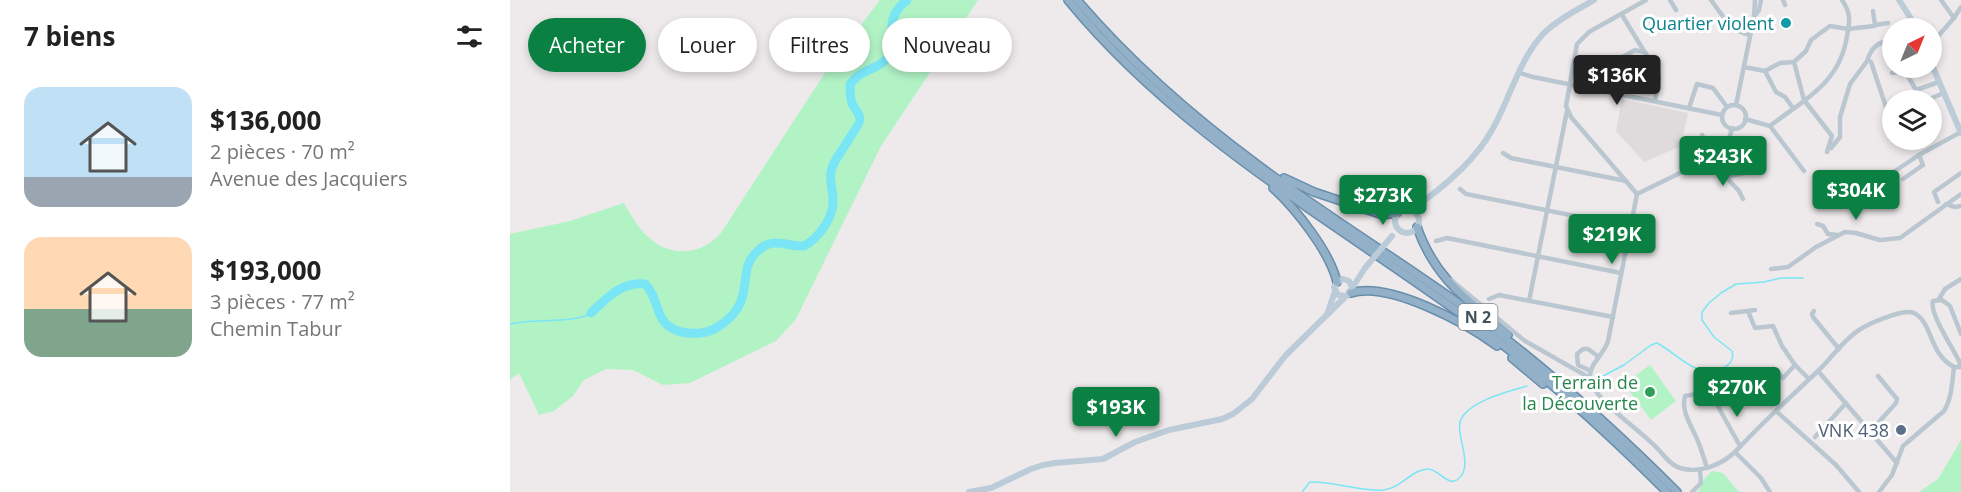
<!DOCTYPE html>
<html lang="fr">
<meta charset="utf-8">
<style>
body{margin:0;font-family:"Open Sans",sans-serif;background:#f6f6f6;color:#222;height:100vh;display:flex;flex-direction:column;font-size:22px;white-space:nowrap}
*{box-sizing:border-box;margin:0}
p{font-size:20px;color:#767676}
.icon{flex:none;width:33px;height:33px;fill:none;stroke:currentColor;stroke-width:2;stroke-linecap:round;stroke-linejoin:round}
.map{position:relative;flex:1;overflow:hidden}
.sheet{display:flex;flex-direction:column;background:#fff;width:510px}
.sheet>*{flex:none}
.guide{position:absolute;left:18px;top:18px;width:570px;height:54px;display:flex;gap:12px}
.needle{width:39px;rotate:43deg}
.controls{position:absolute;left:1372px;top:18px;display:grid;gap:12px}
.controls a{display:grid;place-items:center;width:60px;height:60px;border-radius:50%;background:#fff;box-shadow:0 3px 9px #0003;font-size:30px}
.price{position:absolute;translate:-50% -51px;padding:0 14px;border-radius:6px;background:#0b8043;color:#fff;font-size:20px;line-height:39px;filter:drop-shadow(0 2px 3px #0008)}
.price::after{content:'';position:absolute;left:50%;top:36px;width:18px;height:14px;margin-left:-9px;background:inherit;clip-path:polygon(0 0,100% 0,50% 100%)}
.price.on{background:#222;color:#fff}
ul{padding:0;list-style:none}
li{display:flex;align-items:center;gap:18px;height:150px;padding:0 24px}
li span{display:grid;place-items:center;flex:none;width:168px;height:120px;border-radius:18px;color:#555}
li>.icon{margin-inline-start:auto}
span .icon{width:72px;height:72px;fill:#fffc;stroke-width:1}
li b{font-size:26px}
h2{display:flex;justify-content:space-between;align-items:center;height:72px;padding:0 24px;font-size:26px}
.chip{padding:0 21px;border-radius:27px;background:#fff;box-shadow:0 3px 9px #0003;font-size:21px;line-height:54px}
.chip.on{background:#0b8043;color:#fff}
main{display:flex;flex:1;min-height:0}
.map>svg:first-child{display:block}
.education{fill:#dfdbdd}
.green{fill:#b2f3c6}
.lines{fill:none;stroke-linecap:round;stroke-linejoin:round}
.stream{stroke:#7ae5f4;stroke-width:1.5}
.river{stroke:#7ae5f4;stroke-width:9}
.trunk-casing{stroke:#688eac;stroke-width:10}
.minor{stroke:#bac7d0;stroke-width:4.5}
.secondary{stroke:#bbcbd7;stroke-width:6}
.trunk{stroke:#92b0c7;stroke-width:7}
.secondary-bridge{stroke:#bbcbd7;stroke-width:6}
.culture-dot{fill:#0f9aa8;stroke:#fff;stroke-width:2}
.leisure-dot{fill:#2e9e5b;stroke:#fff;stroke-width:2}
.service-dot{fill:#5c6f8a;stroke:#fff;stroke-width:2}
.labels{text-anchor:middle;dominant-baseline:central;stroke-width:6;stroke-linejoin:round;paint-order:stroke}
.shield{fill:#fff;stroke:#7b848c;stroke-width:1.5}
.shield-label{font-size:16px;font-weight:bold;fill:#42505a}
.culture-label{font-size:18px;fill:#0d838f;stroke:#fff;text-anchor:end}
.leisure-label{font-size:18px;fill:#27864d;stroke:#fff;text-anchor:end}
.service-label{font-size:18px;fill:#4e5e75;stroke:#fff;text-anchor:end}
</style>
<main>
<section class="sheet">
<h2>7 biens<svg class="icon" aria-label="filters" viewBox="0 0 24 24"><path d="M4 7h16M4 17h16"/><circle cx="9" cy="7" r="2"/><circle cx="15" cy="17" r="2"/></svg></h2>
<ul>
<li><span style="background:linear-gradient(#bfe0f5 75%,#9aa5b1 0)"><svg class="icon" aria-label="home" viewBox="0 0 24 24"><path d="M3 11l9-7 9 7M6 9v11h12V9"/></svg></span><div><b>$136,000</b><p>2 pièces · 70 m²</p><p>Avenue des Jacquiers</p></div></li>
<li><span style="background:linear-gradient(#ffd9b3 60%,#7fa58c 0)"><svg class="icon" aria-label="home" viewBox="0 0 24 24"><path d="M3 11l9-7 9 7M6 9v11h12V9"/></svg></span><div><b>$193,000</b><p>3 pièces · 77 m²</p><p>Chemin Tabur</p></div></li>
</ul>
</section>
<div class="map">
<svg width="1451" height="492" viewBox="0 0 1451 492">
<rect width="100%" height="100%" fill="#eeeaeb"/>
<polygon class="education" points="1112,99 1178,113 1171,146 1134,162 1106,131"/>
<g class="green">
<path d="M 370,0 L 468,0 L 371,146 L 286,319 L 266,341 L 180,383 L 153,385 L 123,370 L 96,369 L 74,380 L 63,396 L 44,411 L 29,415 L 9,373 L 0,380 L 0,234 L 60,221 L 114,203 C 118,210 122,217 126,223 C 148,255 184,262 211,233 L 318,68 Z"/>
<polygon points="1140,365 1166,401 1141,420 1114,384"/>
<polygon points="1451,440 1451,492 1409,492 1428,479"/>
<polygon points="1202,471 1213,473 1229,492 1188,492 1195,478"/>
</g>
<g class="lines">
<g class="stream">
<path d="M 0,324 C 24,318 64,324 81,313"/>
<path d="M 1093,376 L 1114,365 L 1141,345 L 1147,343 C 1167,353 1190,383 1215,367 C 1222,363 1224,358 1222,351 L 1204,337 L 1192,320 L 1192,312 L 1199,303 L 1211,293 L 1226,284 L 1254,282 L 1271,278 L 1293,278"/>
<path d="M 792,492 L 800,482 C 825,481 848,492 873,490 C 892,488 902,469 918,469 C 928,469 938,486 947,480 C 965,467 946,437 950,422 C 956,402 999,391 1017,386"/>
</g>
<path class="river" d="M 81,313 C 97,298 112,281 135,284 C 148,296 145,317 160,327 C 169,333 181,334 191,333 C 201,332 209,327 216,321 C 247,296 224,269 250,249 C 264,237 278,247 294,246 C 309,238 324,217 323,200 C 323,187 317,176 324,163 C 328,155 350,124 350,120 C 350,113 344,109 342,103 C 340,98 340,90 340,85 C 349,69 369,70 378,57 C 391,39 369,23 397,0"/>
<g class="trunk-casing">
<g id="trunk">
<path d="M 558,0 C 665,131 815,216 951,314 C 1025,366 1093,428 1157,492"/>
<path d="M 567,0 C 620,62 683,117 748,165 C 816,216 889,260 958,310 C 1033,365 1101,426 1167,492"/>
<polyline points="774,178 804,192 873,215 887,213"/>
<path d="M 763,188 C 786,209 820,252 827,282"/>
<path d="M 907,227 C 925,279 958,300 998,335"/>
<path d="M 841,293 C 879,281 956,323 987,346"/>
<polyline points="1002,358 1033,384"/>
</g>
</g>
<g class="minor">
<polyline points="1160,0 1166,10"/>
<polyline points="1201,0 1222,29 1240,35"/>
<polyline points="1273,0 1275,5"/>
<polyline points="1431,0 1444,18"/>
<polyline points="1112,15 1134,51"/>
<polyline points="1244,17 1245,0"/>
<polyline points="1365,25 1378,23"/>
<polyline points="1422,43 1444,18 1451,7"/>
<path d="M 1357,61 C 1361,49 1368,39 1382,43"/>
<polyline points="1234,67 1255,71 1266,92 1275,97 1283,108"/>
<polyline points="1255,71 1270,63 1284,62"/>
<polyline points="1010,73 1023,77 1212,115"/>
<polyline points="1382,73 1395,71 1406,90 1429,82"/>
<polyline points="1090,91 1094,72 1100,64 1125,50 1135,52 1149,77 1145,101"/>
<polyline points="1417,100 1434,93"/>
<polyline points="1226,105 1244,17 1249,10 1251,0"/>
<circle cx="1224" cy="117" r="12"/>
<polyline points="1179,108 1187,84 1203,88 1217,107"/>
<polyline points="1235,119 1260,126 1294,171"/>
<path d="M 1260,126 C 1295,99 1330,83 1337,36 C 1340,21 1341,13 1332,0"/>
<polyline points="1192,135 1202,158"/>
<polyline points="1321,148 1330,137 1330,117 1340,84 1358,60 1361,62 1381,122"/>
<polyline points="1317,152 1322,136 1294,100 1284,62 1296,51 1301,40 1320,26 1338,29 1364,26 1365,25 1363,11"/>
<polyline points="993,153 1001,158 1116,181"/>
<polyline points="1199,160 1203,167 1248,155"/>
<path d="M 1203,167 C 1211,180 1222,176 1234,173"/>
<polyline points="1216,177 1229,191 1233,199"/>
<polyline points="1376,177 1409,155"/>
<polyline points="1393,179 1413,165 1409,155 1451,132"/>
<polyline points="950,189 956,194 1120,227"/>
<path d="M 1127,194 L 1098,341 C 1095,353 1079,364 1080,377 C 1081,383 1084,389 1088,394 C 1105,415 1130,430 1149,450 C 1155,457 1161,465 1170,468 C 1189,474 1211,465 1225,452 C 1251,424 1279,398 1307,372 C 1321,359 1332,341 1349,330 C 1358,324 1394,308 1404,313 C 1424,324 1418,353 1444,367"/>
<polyline points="1127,194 1061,117 1056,106 1067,44 1079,32 1136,0"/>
<polyline points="1127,194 1211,153 1218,144 1222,128"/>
<polyline points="1428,202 1424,192 1451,173"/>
<polyline points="1436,204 1445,207 1451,206"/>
<polyline points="1307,224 1313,226 1318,234 1328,235"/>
<polyline points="926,241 937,238 1111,273"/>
<polyline points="1261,269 1278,267 1306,247 1335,232 1346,233 1370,240 1390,238 1451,194"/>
<polyline points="941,280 1015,341 1080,378"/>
<polyline points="979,299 989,295 1103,317"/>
<polyline points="1429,299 1435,289 1451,279"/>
<polyline points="1019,301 1057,111"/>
<polyline points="1238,311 1245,328 1263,326 1272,346 1285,365 1299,379"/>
<polyline points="1304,311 1302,314 1303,317 1329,349"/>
<polyline points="1221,313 1245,310"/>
<path d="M 1444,367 L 1450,367 L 1450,363 C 1444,349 1419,314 1423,301 L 1432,300 L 1440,306 L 1451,334"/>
<polyline points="1264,369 1273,378 1285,365"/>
<polyline points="1081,371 1068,365 1067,354 1073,349 1078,349 1089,357"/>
<polyline points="1308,371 1387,463"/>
<path d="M 1194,389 L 1186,394 L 1175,396 C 1171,412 1181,425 1187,439 C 1191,448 1194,458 1197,468"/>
<polyline points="1205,401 1230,446"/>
<polyline points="1266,411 1326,465 1349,492"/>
<polyline points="1359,433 1386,403 1387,399 1368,376"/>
<polyline points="1305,437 1336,403"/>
<polyline points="1225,452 1251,478 1260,492"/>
<polyline points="1182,492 1191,483 1190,470"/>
<path d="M 1369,492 L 1382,475 L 1393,446 L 1434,411 C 1442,398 1442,382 1444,367"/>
</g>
<g class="secondary">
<polyline points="1389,0 1407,28"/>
<polyline points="1422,65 1451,133"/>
<circle cx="897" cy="221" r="12"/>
<path d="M 901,210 C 930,190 965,161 982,130 C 1000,99 1009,59 1034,33 C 1048,19 1067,10 1084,0"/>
<polyline points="842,287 839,281 833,279 827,282 824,287 828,295 837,296 855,268"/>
<polyline points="818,312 825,291"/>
<polyline points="459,492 481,488 521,469 533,465 545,463 593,459 625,442 659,430 712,419 723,414 742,399 775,356 835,297"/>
</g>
<use href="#trunk" class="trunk"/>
<polyline class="secondary-bridge" points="855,268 882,236"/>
</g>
<circle class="culture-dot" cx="1276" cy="23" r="6"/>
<circle class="leisure-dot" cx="1140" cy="392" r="6"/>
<circle class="service-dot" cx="1391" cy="430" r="6"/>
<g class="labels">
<rect class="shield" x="948.5" y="304" width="39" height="26" rx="4.5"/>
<g class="shield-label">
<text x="968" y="317">N 2</text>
</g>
<g class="culture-label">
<text x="1264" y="23">Quartier violent</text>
</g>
<g class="leisure-label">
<text x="1128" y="382">Terrain de<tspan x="1128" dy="21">la Découverte</tspan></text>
</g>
<g class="service-label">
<text x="1379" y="430">VNK 438</text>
</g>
</g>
</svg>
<div class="controls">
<a><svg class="needle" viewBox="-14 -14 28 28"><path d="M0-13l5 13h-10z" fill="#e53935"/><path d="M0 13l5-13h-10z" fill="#767676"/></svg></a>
<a><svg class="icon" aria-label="layers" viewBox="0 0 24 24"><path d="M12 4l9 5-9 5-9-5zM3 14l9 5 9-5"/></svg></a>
</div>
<b class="price on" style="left:1107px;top:106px">$136K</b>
<b class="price" style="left:1213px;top:187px">$243K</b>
<b class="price" style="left:1346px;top:221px">$304K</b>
<b class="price" style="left:873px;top:226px">$273K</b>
<b class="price" style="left:1102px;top:265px">$219K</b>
<b class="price" style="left:1227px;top:418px">$270K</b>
<b class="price" style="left:606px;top:438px">$193K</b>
<div class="guide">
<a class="chip on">Acheter</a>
<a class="chip">Louer</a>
<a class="chip">Filtres</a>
<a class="chip">Nouveau</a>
</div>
</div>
</main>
